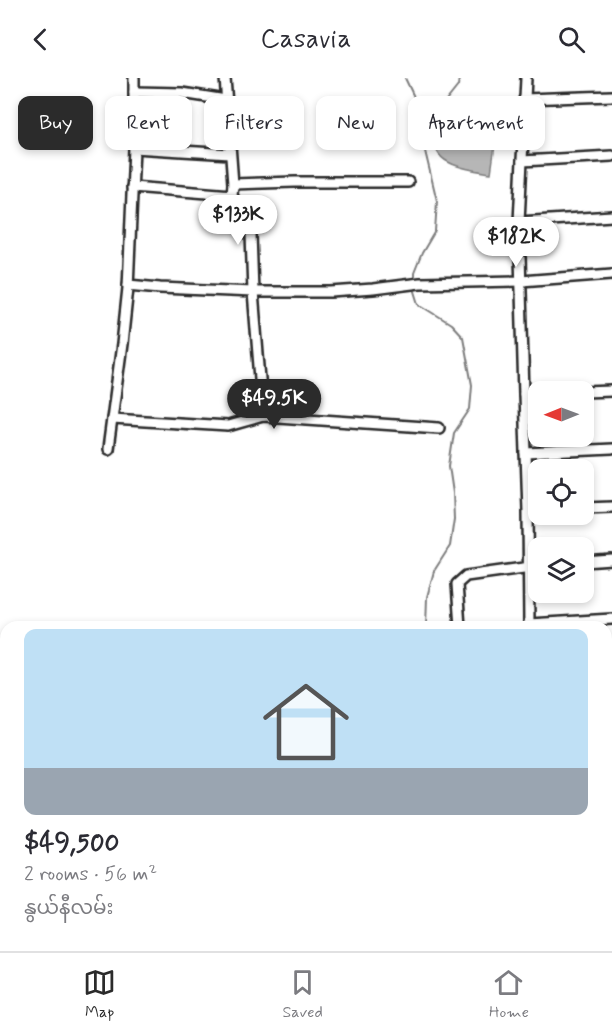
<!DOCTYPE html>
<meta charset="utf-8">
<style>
body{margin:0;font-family:Mynerve,"Noto Sans Myanmar",sans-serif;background:#f7f7f7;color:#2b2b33;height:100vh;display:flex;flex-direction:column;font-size:22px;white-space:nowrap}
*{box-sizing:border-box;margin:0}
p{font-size:20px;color:#7c7c81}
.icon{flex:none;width:33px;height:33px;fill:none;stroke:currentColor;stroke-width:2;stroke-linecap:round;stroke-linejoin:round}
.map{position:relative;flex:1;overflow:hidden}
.panel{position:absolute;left:0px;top:543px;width:612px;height:330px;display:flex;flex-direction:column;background:#fff;border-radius:18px 18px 0 0;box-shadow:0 3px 9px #0003}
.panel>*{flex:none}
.hud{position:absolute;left:18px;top:18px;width:576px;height:54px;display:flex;gap:12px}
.needle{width:39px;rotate:269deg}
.tools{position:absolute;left:528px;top:303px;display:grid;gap:12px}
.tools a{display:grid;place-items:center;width:66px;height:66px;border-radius:12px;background:#fff;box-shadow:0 3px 9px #0003;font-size:30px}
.price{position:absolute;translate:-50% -51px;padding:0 14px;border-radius:21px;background:#fff;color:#222;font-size:20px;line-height:39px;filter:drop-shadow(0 2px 3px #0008)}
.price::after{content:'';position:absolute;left:50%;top:36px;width:18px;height:14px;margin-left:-9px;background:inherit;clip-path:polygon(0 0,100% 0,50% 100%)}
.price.current{background:#2b2b2b;color:#fff}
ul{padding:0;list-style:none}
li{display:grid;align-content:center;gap:12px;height:318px;padding:0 24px}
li+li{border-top:2px solid #e1e1e2}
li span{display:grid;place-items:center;height:186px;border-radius:12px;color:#555}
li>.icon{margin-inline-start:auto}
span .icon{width:108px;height:108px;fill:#fffc;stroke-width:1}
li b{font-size:26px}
.tag{padding:0 21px;border-radius:12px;background:#fff;box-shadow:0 3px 9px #0003;font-size:21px;line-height:54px}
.tag.current{background:#2b2b2b;color:#fff}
header{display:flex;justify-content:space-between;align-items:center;height:78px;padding:0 24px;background:#fff;font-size:27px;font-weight:600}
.tabs{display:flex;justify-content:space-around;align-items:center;height:84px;border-top:2px solid #e1e1e2;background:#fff;font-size:16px;color:#7c7c81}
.tabs a{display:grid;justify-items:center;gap:3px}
.tabs .current{color:#2b2b2b}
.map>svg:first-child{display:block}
.water{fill:#b6b6b6;stroke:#7e7e7e;stroke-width:1.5}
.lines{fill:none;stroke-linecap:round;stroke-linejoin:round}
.stream{stroke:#7e7e7e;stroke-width:2}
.minor-casing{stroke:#2b2b2b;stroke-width:14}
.minor{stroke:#fff;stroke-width:9}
</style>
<header><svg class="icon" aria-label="back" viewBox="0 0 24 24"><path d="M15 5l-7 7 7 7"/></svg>Casavia<svg class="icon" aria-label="search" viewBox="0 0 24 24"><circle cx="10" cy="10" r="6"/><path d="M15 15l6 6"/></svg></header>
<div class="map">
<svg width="612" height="873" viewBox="0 0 612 873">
<rect width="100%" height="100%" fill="#fff"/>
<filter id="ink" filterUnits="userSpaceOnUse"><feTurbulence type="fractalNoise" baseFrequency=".0167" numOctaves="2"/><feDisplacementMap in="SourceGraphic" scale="12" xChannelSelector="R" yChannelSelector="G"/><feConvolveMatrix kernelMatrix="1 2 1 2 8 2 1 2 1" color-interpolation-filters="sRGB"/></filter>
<g filter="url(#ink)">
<g class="water">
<path d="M 441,51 C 459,56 479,58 495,67 L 491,95 C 473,92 433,88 436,64 C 437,58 437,55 441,51 Z"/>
<polygon points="202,867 248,867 248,873 203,873"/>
<polygon points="255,867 289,867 290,873 255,873"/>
</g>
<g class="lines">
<g class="stream">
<polyline points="405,0 414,19 425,33 427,47"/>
<polyline points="414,204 414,195 422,175 435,153 437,123 425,73 427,47 458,8 459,0"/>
<polyline points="414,210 419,226 451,246 463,259 472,307 470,331 454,355 449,388 453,415 454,441 450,468 434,493 427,519 426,549"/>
<polyline points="362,873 364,867"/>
</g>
<g class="minor-casing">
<g id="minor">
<polyline points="225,0 233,106 232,117 251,156 253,214 263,338"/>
<polyline points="526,0 519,144 524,316 528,433 529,549"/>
<polyline points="134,14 182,15 226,22"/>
<polyline points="524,21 612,18"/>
<polyline points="134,70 230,76"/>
<polyline points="522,83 612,78"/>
<polyline points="233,106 295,104 408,104"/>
<polyline points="132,109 232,117"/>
<polyline points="519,144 612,138"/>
<polyline points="128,207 160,210 253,214 331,214 373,211 420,205 521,203 612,196"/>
<polyline points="584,314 612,313"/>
<polyline points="524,316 538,316"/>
<polyline points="112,341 228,348 263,338 439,350"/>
<polyline points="108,371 122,266 128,210 134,70 134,0"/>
<polyline points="526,375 612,371"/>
<polyline points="584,430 612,429"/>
<polyline points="584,484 612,482"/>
<polyline points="529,546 612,541"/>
<polyline points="460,549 457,506 466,498 538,488"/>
<polyline points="606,600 612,600"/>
<polyline points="612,608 610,716 612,778"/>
<polyline points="606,829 612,825"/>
<polyline points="538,867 538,873"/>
</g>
</g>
<use href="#minor" class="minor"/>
</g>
</g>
</svg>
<div class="tools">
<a><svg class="needle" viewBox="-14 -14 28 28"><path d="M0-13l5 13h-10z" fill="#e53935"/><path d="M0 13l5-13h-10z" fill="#7c7c81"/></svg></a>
<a><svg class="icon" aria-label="locate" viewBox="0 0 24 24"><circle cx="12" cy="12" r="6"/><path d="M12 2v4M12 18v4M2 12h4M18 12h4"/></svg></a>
<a><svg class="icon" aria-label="layers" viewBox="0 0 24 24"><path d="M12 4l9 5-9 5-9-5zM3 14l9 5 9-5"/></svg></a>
</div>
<b class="price" style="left:238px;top:168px">$133K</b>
<b class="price" style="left:516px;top:190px">$182K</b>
<b class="price current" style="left:274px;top:352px">$49.5K</b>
<div class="hud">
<a class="tag current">Buy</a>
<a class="tag">Rent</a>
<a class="tag">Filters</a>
<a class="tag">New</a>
<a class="tag">Apartment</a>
</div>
<section class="panel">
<ul>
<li><span style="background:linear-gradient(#bfe0f5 75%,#9aa5b1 0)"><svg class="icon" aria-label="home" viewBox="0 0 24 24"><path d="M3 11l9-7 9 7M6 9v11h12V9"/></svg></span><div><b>$49,500</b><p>2 rooms · 56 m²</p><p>နွယ်နီလမ်း</p></div></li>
</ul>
</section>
</div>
<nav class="tabs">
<a class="current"><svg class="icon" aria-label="map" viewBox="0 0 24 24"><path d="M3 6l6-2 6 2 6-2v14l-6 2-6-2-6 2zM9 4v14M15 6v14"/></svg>Map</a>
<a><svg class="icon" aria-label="saved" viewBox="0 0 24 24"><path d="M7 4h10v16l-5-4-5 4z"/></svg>Saved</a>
<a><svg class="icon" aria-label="home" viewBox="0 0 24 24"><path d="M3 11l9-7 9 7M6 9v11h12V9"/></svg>Home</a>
</nav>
